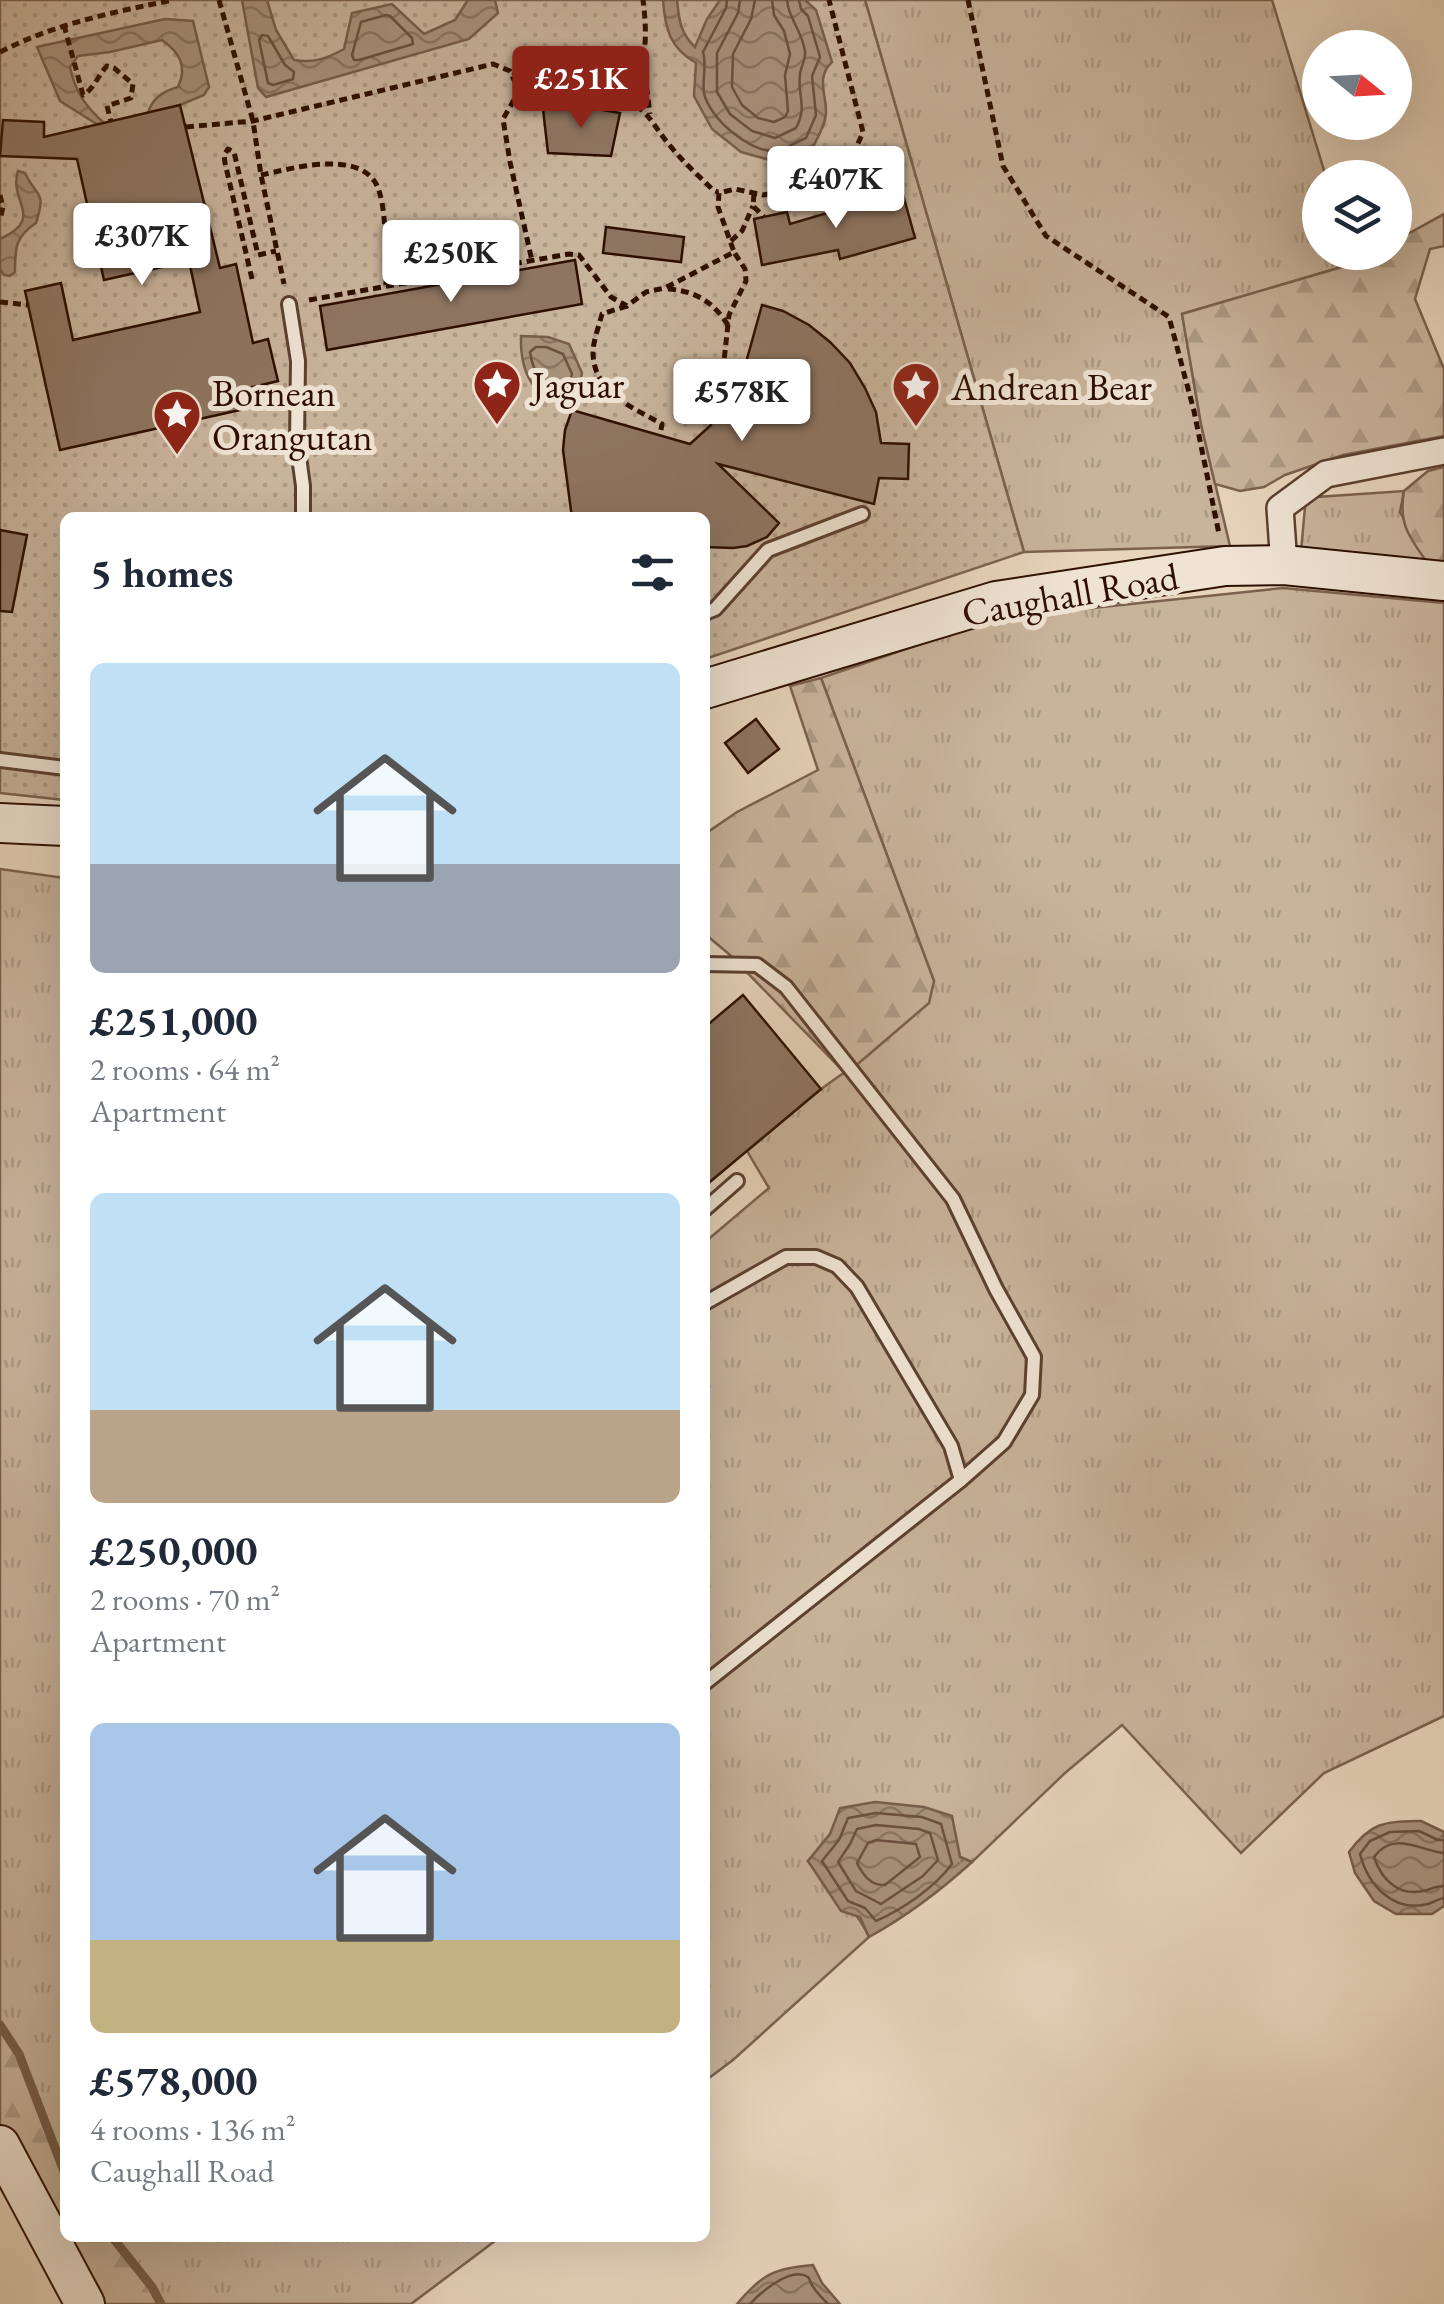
<!DOCTYPE html>
<meta charset="utf-8">
<style>
body{margin:0;font-family:"EB Garamond",serif;background:#f6f6f7;color:#1f2937;height:100vh;display:flex;flex-direction:column;font-size:38px;white-space:nowrap}
*{box-sizing:border-box;margin:0}
p{font-size:32px;color:#747a83}
.icon{flex:none;width:55px;height:55px;fill:none;stroke:currentColor;stroke-width:2;stroke-linecap:round;stroke-linejoin:round}
.map{position:relative;flex:1;overflow:hidden}
.details{position:absolute;left:60px;top:512px;width:650px;height:1730px;display:flex;flex-direction:column;background:#fff;border-radius:15px;box-shadow:0 10px 40px #0002}
.details>*{flex:none}
.needle{width:65px;rotate:108deg}
.buttons{position:absolute;left:1302px;top:30px;display:grid;gap:20px}
.buttons a{display:grid;place-items:center;width:110px;height:110px;border-radius:50%;background:#fff;box-shadow:0 10px 40px #0002;font-size:50px}
.price{position:absolute;translate:-50% -85px;padding:0 22px;border-radius:10px;background:#fff;color:#222;font-size:32px;line-height:65px;filter:drop-shadow(0 2px 5px #0008)}
.price::after{content:'';position:absolute;left:50%;top:60px;width:30px;height:22px;margin-left:-15px;background:inherit;clip-path:polygon(0 0,100% 0,50% 100%)}
.price.active{background:#8f2418;color:#fff}
ul{padding:0;list-style:none}
li{display:grid;align-content:center;gap:20px;height:530px;padding:0 30px}
li span{display:grid;place-items:center;height:310px;border-radius:15px;color:#555}
li>.icon{margin-inline-start:auto}
span .icon{width:180px;height:180px;fill:#fffc;stroke-width:1}
li b{font-size:42px}
h2{display:flex;justify-content:space-between;align-items:center;height:120px;padding:0 30px;font-size:42px}
.map>svg:first-child{display:block}
.grass{fill:url(#grass-tufts);stroke:#7b614e;stroke-width:2.5}
.forest{fill:url(#forest-firs);stroke:#7b614e;stroke-width:2.5}
.park{fill:url(#park-dots);stroke:#7b614e;stroke-width:2.5}
.water{fill:url(#water-waves);stroke:#775d4a;stroke-width:2.5}
.lines{fill:none;stroke-linecap:round;stroke-linejoin:round}
.shore{stroke:#6b503e;stroke-width:2.5}
.stream{stroke:#775d4a;stroke-width:9}
.building{fill:#8e7561;stroke:#2e0f00;stroke-width:2.5}
.lane-casing{stroke:#5c402f;stroke-width:18}
.street-casing{stroke:#5c402f;stroke-width:30}
.secondary-casing{stroke:#2e0f00;stroke-width:42}
.path{stroke:#2e0f00;stroke-width:5;stroke-dasharray:8 5;stroke-linecap:butt}
.lane{stroke:#efe3d3;stroke-width:12}
.street{stroke:#efe3d3;stroke-width:25}
.secondary{stroke:#efe3d3;stroke-width:38}
.labels{text-anchor:middle;dominant-baseline:central;stroke-width:10;stroke-linejoin:round;paint-order:stroke}
.poi-label{font-size:38px;fill:#2e0f00;stroke:#efe3d3;text-anchor:start}
.street-label{font-size:38px;fill:#2e0f00;stroke:#efe3d3}
</style>
<div class="map">
<svg width="1444" height="2304" viewBox="0 0 1444 2304">
<defs>
<pattern id="grass-tufts" width="24" height="20" patternUnits="userSpaceOnUse" patternTransform="scale(2.5)"><rect width="24" height="20" fill="#c8b39b"/><path d="M3 7l-1-3M5 7V3M7 7l1-3M15 17l-1-3M17 17v-4M19 17l1-3" fill="none" stroke="#ac9984"/></pattern>
<pattern id="forest-firs" width="22" height="20" patternUnits="userSpaceOnUse" patternTransform="scale(2.5)"><rect width="22" height="20" fill="#c8b39b"/><path d="M5 1l3.5 6h-7zM16 11l3.5 6h-7z" fill="#ac9984"/></pattern>
<pattern id="park-dots" width="8" height="8" patternUnits="userSpaceOnUse" patternTransform="scale(2.5)"><rect width="8" height="8" fill="#c8b39b"/><path d="M2 2h.1M6 6h.1" fill="none" stroke="#ac9984" stroke-width="1.8" stroke-linecap="round"/></pattern>
<pattern id="water-waves" width="16" height="10" patternUnits="userSpaceOnUse" patternTransform="scale(2.5)"><rect width="16" height="10" fill="#a8917b"/><path d="M0 5q4-4 8 0t8 0" fill="none" stroke="#897562"/></pattern>
</defs>
<rect width="100%" height="100%" fill="#e7d4bb"/>
<filter id="stains"><feTurbulence type="fractalNoise" baseFrequency=".002" numOctaves="4"/><feColorMatrix values="0 0 0 0 .2 0 0 0 0 .09 0 0 0 0 .02 0 0 0 .5 -.17"/></filter>
<radialGradient id="worn" r=".72"><stop offset=".6" stop-color="#630" stop-opacity="0"/><stop offset="1" stop-color="#630" stop-opacity=".3"/></radialGradient>
<g class="grass">
<polygon points="865,0 1272,0 1326,177 1320,178 1320,252 1348,253 1352,264 1182,314 1201,424 1230,546 1024,552"/>
<polygon points="1404,491 1400,512 1429,565 1301,551 1305,507 1307,502 1316,497"/>
<path d="M 1283,588 L 1444,603 L 1444,1716 L 1324,1773 L 1241,1853 L 1122,1725 L 1065,1773 L 972,1862 L 960,1857 L 957,1844 L 830,1834 L 808,1861 C 829,1888 855,1906 869,1937 L 733,2060 L 705,2081 L 705,1242 L 769,1188 L 747,1151 L 821,1089 L 866,1057 L 928,1003 L 934,981 L 821,678 L 997,618 Z"/>
<polygon points="0,869 65,878 65,2174 20,2054 0,2025"/>
<polygon points="113,2238 499,2238 411,2304 161,2304 152,2287"/>
</g>
<g class="forest">
<polygon points="1444,214 1444,246 1430,249 1415,299 1444,369 1444,436 1343,455 1285,475 1264,487 1240,491 1215,484 1201,424 1182,314 1352,264 1374,253 1395,252 1395,241"/>
<path d="M 1444,467 L 1444,567 L 1429,565 C 1410,538 1398,525 1404,491 L 1428,471 Z"/>
<polygon points="821,678 934,981 929,1003 846,1074 730,955 705,934 705,834 737,812 818,770 790,686"/>
<polygon points="0,2025 20,2054 65,2174 65,2238 113,2238 152,2287 161,2304 97,2304 0,2126"/>
</g>
<polygon class="park" points="0,0 865,0 1024,552 705,659 705,518 65,518 65,800 0,793"/>
<g class="water">
<path d="M 242,0 L 267,0 L 276,30 L 294,60 C 314,63 326,59 344,49 L 352,13 L 392,4 L 424,34 L 455,20 L 468,0 L 495,0 L 498,13 L 469,39 L 266,97 L 258,88 Z"/>
<path d="M 663,0 L 677,0 C 679,19 680,33 695,47 L 707,19 L 720,0 L 805,0 L 816,10 L 832,62 C 816,77 826,93 826,112 C 826,123 819,135 814,145 L 777,162 L 741,152 L 712,129 L 694,96 L 696,63 C 670,48 665,29 663,0 Z"/>
<path d="M 165,19 L 193,21 L 209,87 L 204,95 L 180,105 L 148,113 C 152,98 163,91 178,87 C 188,66 179,52 162,40 L 110,52 L 78,56 L 70,67 C 75,92 86,107 104,123 L 98,125 L 60,101 L 37,47 Z"/>
<path d="M 18,171 L 25,173 C 36,198 47,189 36,223 C 15,237 15,248 15,272 L 10,276 L 4,275 L 0,269 L 0,239 C 46,218 8,202 18,171 Z"/>
<path d="M 521,336 L 548,337 L 569,344 L 582,373 L 576,399 C 533,406 520,371 521,336 Z"/>
<path d="M 875,1802 L 924,1807 L 952,1816 L 960,1857 L 972,1862 C 939,1892 907,1916 869,1937 L 860,1917 L 841,1911 L 808,1861 L 830,1834 L 840,1808 Z"/>
<path d="M 1421,1821 L 1444,1832 L 1444,1906 L 1432,1914 L 1396,1914 L 1374,1901 L 1355,1873 L 1349,1852 C 1372,1821 1385,1822 1421,1821 Z"/>
<path d="M 813,2265 L 822,2283 L 840,2304 L 737,2304 C 762,2274 775,2268 813,2265 Z"/>
</g>
<g class="lines">
<g class="shore">
<path d="M 727,0 L 726,8 L 703,52 C 707,66 702,79 704,93 C 709,118 750,153 776,151 C 785,150 798,141 806,138 L 816,115 L 812,76 L 820,57 L 808,16 L 801,9 L 799,0"/>
<path d="M 740,0 L 738,13 L 717,53 L 717,92 L 730,114 L 752,131 L 775,138 L 796,128 C 808,105 797,97 800,74 C 801,66 806,59 805,52 C 803,32 788,18 787,0"/>
<polyline points="755,0 751,19 733,54 732,87 742,105 758,118 774,122 785,117 788,111 785,75 790,54 784,31 774,15 772,0"/>
<polygon points="386,15 390,16 412,38 413,44 359,60 354,60 352,55 361,22"/>
<polygon points="262,35 268,36 285,65 294,72 293,79 273,85 268,83 259,40"/>
<path d="M 536,347 L 546,347 L 563,354 L 572,374 L 568,389 C 544,389 533,374 530,352 Z"/>
<path d="M 876,1813 L 922,1817 L 941,1824 L 952,1864 C 934,1888 903,1909 876,1921 L 865,1908 L 848,1901 L 822,1861 L 839,1840 L 848,1818 Z"/>
<polygon points="876,1825 919,1829 930,1833 938,1860 923,1876 881,1904 856,1891 838,1862 850,1844 857,1829"/>
<path d="M 876,1840 L 916,1844 L 920,1857 L 885,1885 C 871,1886 863,1875 857,1863 L 868,1843 Z"/>
<path d="M 1444,1840 L 1438,1840 L 1419,1831 L 1390,1832 L 1370,1841 L 1360,1854 C 1368,1885 1393,1913 1428,1904 C 1434,1902 1438,1899 1444,1898"/>
<path d="M 1444,1853 C 1421,1851 1393,1830 1374,1857 C 1382,1881 1400,1898 1427,1890 C 1433,1888 1438,1886 1444,1886"/>
<path d="M 750,2304 C 760,2293 791,2266 808,2277 C 810,2279 810,2282 812,2285 C 816,2292 822,2298 828,2304"/>
</g>
<g class="stream">
<polyline points="0,2025 19,2054 65,2174"/>
<polyline points="113,2238 152,2287 161,2304"/>
</g>
</g>
<g class="building">
<polygon points="180,105 220,268 236,264 253,343 268,339 278,381 245,389 249,408 60,450 25,291 61,283 73,340 200,312 189,261 104,280 77,159 0,156 3,120 44,122 44,137"/>
<polygon points="580,106 620,113 611,156 548,153 543,109"/>
<polygon points="902,191 915,238 840,259 838,250 762,265 754,219 787,212 790,224"/>
<polygon points="606,227 684,237 681,262 603,253"/>
<polygon points="575,260 582,304 327,350 320,306"/>
<polygon points="762,305 783,311 809,325 830,342 850,363 865,388 876,412 881,443 909,444 908,479 879,478 874,504 718,464 779,523 767,537 747,546 733,548 705,547 705,518 572,518 563,450 565,430 572,410 690,444 711,425 708,411 733,409"/>
<polygon points="0,530 27,535 12,612 0,611"/>
<polygon points="756,719 779,749 748,773 725,743"/>
<polygon points="743,995 821,1089 705,1186 705,1027"/>
</g>
<g class="lines">
<g class="lane-casing">
<g id="lane">
<polyline points="289,304 298,361 297,442 303,486 303,518"/>
<polyline points="705,613 715,609 768,550 862,514"/>
<polyline points="0,760 65,768"/>
<polyline points="705,964 757,965 786,987 953,1199 996,1289 1034,1357 1032,1395 1004,1442 961,1480 705,1683"/>
<polyline points="705,1209 737,1181"/>
<polyline points="705,1303 786,1257 816,1257 837,1266 857,1287 951,1446 961,1480"/>
</g>
</g>
<g class="street-casing">
<polyline id="street" points="1284,565 1280,508 1326,474 1444,451"/>
</g>
<g class="secondary-casing">
<g id="secondary">
<polyline points="705,689 996,601 1225,566 1284,565 1444,581"/>
<polyline points="0,823 65,826"/>
<polyline points="0,2145 85,2304"/>
</g>
</g>
<g class="path">
<polyline points="219,0 253,121 261,175 284,284"/>
<polyline points="968,0 1003,166 1046,236 1169,317 1194,411 1219,534"/>
<path d="M 64,25 L 83,95 C 94,89 98,75 107,66 L 114,68 L 133,84 L 131,98 L 107,106 L 111,122"/>
<path d="M 0,52 C 54,24 114,12 173,0"/>
<polyline points="643,61 650,114"/>
<path d="M 513,72 C 536,90 557,97 586,96 C 594,95 602,96 610,95 C 651,87 647,31 643,0"/>
<path d="M 613,94 C 652,110 647,119 672,148 C 684,163 699,176 713,190 L 718,192"/>
<polyline points="186,127 253,121 493,64 510,71 519,91 503,119 510,162 532,261"/>
<path d="M 261,175 C 290,169 354,150 375,182 C 388,203 385,259 386,285"/>
<polyline points="754,194 753,206 764,217"/>
<polyline points="0,195 3,207 0,220"/>
<polyline points="731,241 742,231 753,206"/>
<polyline points="252,279 225,163 224,155 228,149 234,152 258,255 276,251"/>
<path d="M 668,289 C 696,291 713,302 728,325"/>
<polyline points="309,300 569,254 579,255 611,297 627,306 646,292 665,288 734,252 718,207 719,193 735,189 763,195 815,185 838,176 853,155 863,132 829,0"/>
<polyline points="0,302 29,305"/>
<path d="M 627,306 L 602,314 C 599,326 593,341 593,353 C 594,393 632,407 662,424 L 660,435"/>
<polyline points="725,410 724,361 729,315 746,281 745,269 734,252"/>
</g>
<use href="#lane" class="lane"/>
<use href="#street" class="street"/>
<use href="#secondary" class="secondary"/>
</g>
<defs>
<g id="sight-pin" transform="scale(2.5)"><path d="M0 17L-7.5 6A9.5 9.5 0 1 1 7.5 6Z" fill="#8f2418" stroke="#efe3d3"/><path d="M0-6L1.8-2.2L6-1.7L2.9 1.2L3.7 5.4L0 3.3L-3.7 5.4L-2.9 1.2L-6-1.7L-1.8-2.2Z" fill="#fff"/></g>
</defs>
<g fill-rule="evenodd">
<use href="#sight-pin" x="497" y="384"/>
<use href="#sight-pin" x="916" y="386"/>
<use href="#sight-pin" x="177" y="414"/>
</g>
<g class="labels">
<g class="poi-label">
<text x="532" y="384">Jaguar</text>
<text x="951" y="386">Andrean Bear</text>
<text x="212" y="392">Bornean<tspan x="212" dy="44">Orangutan</tspan></text>
</g>
<g class="street-label">
<text transform="translate(1070 594) rotate(-10)">Caughall Road</text>
</g>
</g>
<rect width="100%" height="100%" filter="url(#stains)"/>
<rect width="100%" height="100%" fill="url(#worn)"/>
</svg>
<div class="buttons">
<a><svg class="needle" viewBox="-14 -14 28 28"><path d="M0-13l5 13h-10z" fill="#e53935"/><path d="M0 13l5-13h-10z" fill="#747a83"/></svg></a>
<a><svg class="icon" aria-label="layers" viewBox="0 0 24 24"><path d="M12 4l9 5-9 5-9-5zM3 14l9 5 9-5"/></svg></a>
</div>
<b class="price active" style="left:581px;top:131px">£251K</b>
<b class="price" style="left:836px;top:231px">£407K</b>
<b class="price" style="left:142px;top:288px">£307K</b>
<b class="price" style="left:451px;top:305px">£250K</b>
<b class="price" style="left:742px;top:444px">£578K</b>
<section class="details">
<h2>5 homes<svg class="icon" aria-label="filters" viewBox="0 0 24 24"><path d="M4 7h16M4 17h16"/><circle cx="9" cy="7" r="2"/><circle cx="15" cy="17" r="2"/></svg></h2>
<ul>
<li><span style="background:linear-gradient(#bfe0f5 65%,#9aa5b1 0)"><svg class="icon" aria-label="home" viewBox="0 0 24 24"><path d="M3 11l9-7 9 7M6 9v11h12V9"/></svg></span><div><b>£251,000</b><p>2 rooms · 64 m²</p><p>Apartment</p></div></li>
<li><span style="background:linear-gradient(#bfe0f5 70%,#b9a48a 0)"><svg class="icon" aria-label="home" viewBox="0 0 24 24"><path d="M3 11l9-7 9 7M6 9v11h12V9"/></svg></span><div><b>£250,000</b><p>2 rooms · 70 m²</p><p>Apartment</p></div></li>
<li><span style="background:linear-gradient(#a9c7e8 70%,#c2b280 0)"><svg class="icon" aria-label="home" viewBox="0 0 24 24"><path d="M3 11l9-7 9 7M6 9v11h12V9"/></svg></span><div><b>£578,000</b><p>4 rooms · 136 m²</p><p>Caughall Road</p></div></li>
</ul>
</section>
</div>
